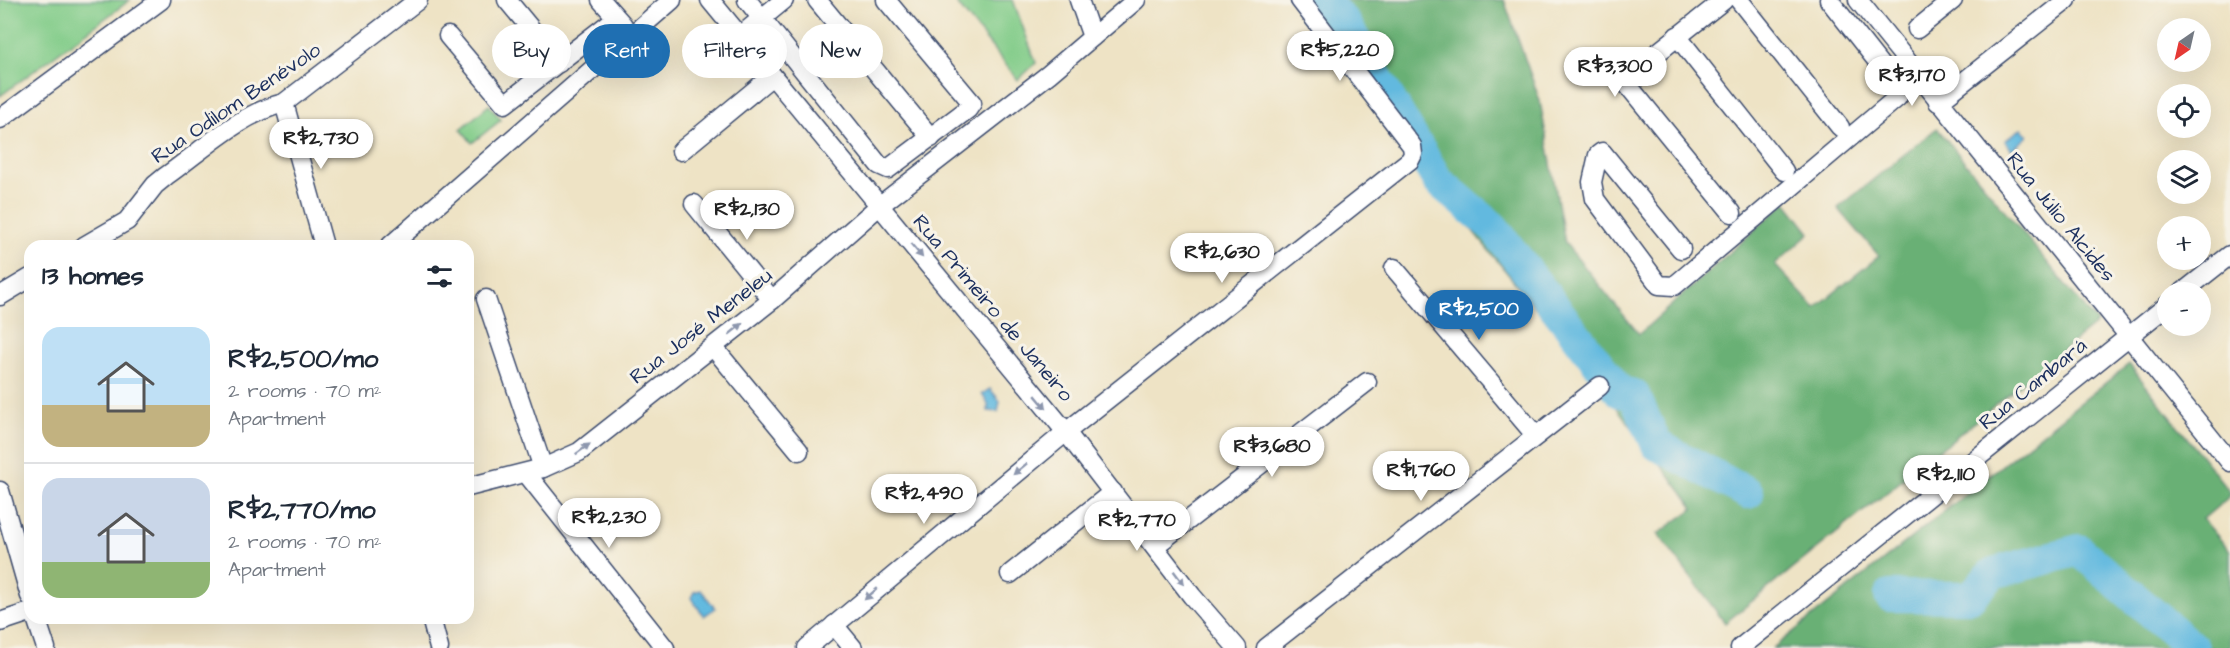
<!DOCTYPE html>
<meta charset="utf-8">
<style>
body{margin:0;font-family:"Architects Daughter",sans-serif;background:#f2f2f3;color:#1f2937;height:100vh;display:flex;flex-direction:column;font-size:22px;white-space:nowrap}
*{box-sizing:border-box;margin:0}
p{font-size:20px;color:#747a83}
.icon{flex:none;width:33px;height:33px;fill:none;stroke:currentColor;stroke-width:2;stroke-linecap:round;stroke-linejoin:round}
.map{position:relative;flex:1;overflow:hidden}
.sheet{position:absolute;left:24px;top:240px;width:450px;height:384px;display:flex;flex-direction:column;background:#fff;border-radius:18px;box-shadow:0 6px 24px #0002}
.sheet>*{flex:none}
.guide{position:absolute;left:492px;top:24px;width:570px;height:54px;display:flex;gap:12px}
.needle{width:39px;rotate:214deg}
.buttons{position:absolute;left:2157px;top:18px;display:grid;gap:12px}
.buttons a{display:grid;place-items:center;width:54px;height:54px;border-radius:50%;background:#fff;box-shadow:0 6px 24px #0002;font-size:30px}
.price{position:absolute;translate:-50% -51px;padding:0 14px;border-radius:21px;background:#fff;color:#222;font-size:20px;line-height:39px;filter:drop-shadow(0 2px 3px #0008)}
.price::after{content:'';position:absolute;left:50%;top:36px;width:18px;height:14px;margin-left:-9px;background:inherit;clip-path:polygon(0 0,100% 0,50% 100%)}
.price.current{background:#1f6fb2;color:#fff}
ul{padding:0;list-style:none}
li{display:flex;align-items:center;gap:18px;height:150px;padding:0 18px}
li+li{border-top:2px solid #e0e1e3}
li span{display:grid;place-items:center;flex:none;width:168px;height:120px;border-radius:18px;color:#555}
li>.icon{margin-inline-start:auto}
span .icon{width:72px;height:72px;fill:#fffc;stroke-width:1}
li b{font-size:26px}
h2{display:flex;justify-content:space-between;align-items:center;height:72px;padding:0 18px;font-size:26px}
.pill{padding:0 21px;border-radius:27px;background:#fff;box-shadow:0 6px 24px #0002;font-size:21px;line-height:54px}
.pill.current{background:#1f6fb2;color:#fff}
.map>svg:first-child{display:block}
.green{fill:#82cc89;stroke:#4e7e74;stroke-width:1.5}
.forest{fill:#69b075;stroke:#42706a;stroke-width:1.5}
.water{fill:#62b9df;stroke:#3e749e;stroke-width:1.5}
.lines{fill:none;stroke-linecap:round;stroke-linejoin:round}
.river{stroke:#62b9df;stroke-width:32}
.minor-casing{stroke:#3b4a6d;stroke-width:21}
.minor{stroke:#fff;stroke-width:18}
.oneway{fill:#8d97ae}
.labels{text-anchor:middle;dominant-baseline:central;stroke-width:6;stroke-linejoin:round;paint-order:stroke}
.street-label{font-size:21px;fill:#1b2f5e;stroke:#f7f3e8}
</style>
<div class="map">
<svg width="2230" height="648" viewBox="0 0 2230 648">
<rect width="100%" height="100%" fill="#f7f3e8"/>
<filter id="ink" filterUnits="userSpaceOnUse"><feTurbulence type="fractalNoise" baseFrequency=".0167" numOctaves="2"/><feDisplacementMap in="SourceGraphic" scale="12" xChannelSelector="R" yChannelSelector="G"/><feConvolveMatrix kernelMatrix="1 2 1 2 8 2 1 2 1" color-interpolation-filters="sRGB"/></filter>
<filter id="wash" filterUnits="userSpaceOnUse"><feTurbulence type="fractalNoise" baseFrequency=".008" numOctaves="4" result="noise"/><feDisplacementMap in="SourceGraphic" scale="24" xChannelSelector="R" yChannelSelector="G"/><feGaussianBlur stdDeviation="1.35" result="paint"/><feColorMatrix in="noise" values="0 0 0 0 0 0 0 0 0 0 0 0 0 0 0 0 0 1.4 0 .05"/><feComposite in="paint" operator="in"/></filter>
<g filter="url(#wash)">
<rect width="100%" height="100%" fill="#eee3c5"/>
<g class="green">
<polygon points="0,0 130,0 0,96"/>
<polygon points="954,0 1013,0 1036,63 1018,80"/>
<polygon points="489,105 501,120 472,143 461,129"/>
</g>
<g class="forest">
<polygon points="1294,0 1504,0 1540,101 1565,243 1639,334 1786,202 1810,233 1775,265 1815,308 1879,256 1838,208 1937,128 2097,323 1725,623 1658,534 1694,508 1611,400 1419,165"/>
<polygon points="2129,364 2230,492 2230,496 2203,519 2230,551 2230,648 1773,648"/>
</g>
<g class="water">
<polygon points="2021,128 2028,136 2012,150 2005,141"/>
<polygon points="990,389 1000,401 998,412 988,411 988,404 982,394"/>
<polygon points="701,590 715,608 704,616 691,598 694,592"/>
</g>
<g class="lines">
<g class="river">
<polyline points="1323,0 1345,23 1438,181 1493,227 1620,392 1634,395 1657,445 1748,493"/>
<polyline points="1890,596 1970,597 1993,573 2079,550 2193,648"/>
</g>
</g>
</g>
<g filter="url(#ink)">
<g class="lines">
<g class="minor-casing">
<g id="minor">
<polyline points="507,0 559,63"/>
<polyline points="601,0 623,25"/>
<polyline points="710,0 1066,432 1192,596 1237,648"/>
<polyline points="747,0 879,165 888,169 968,109 972,103 886,0"/>
<polyline points="817,0 931,138"/>
<polyline points="1079,0 1092,37"/>
<polyline points="1724,0 1628,76 1626,83 1732,213"/>
<polyline points="1739,0 1840,127"/>
<polyline points="1858,0 2230,462"/>
<polyline points="1917,29 1953,0"/>
<polyline points="448,36 505,104 616,18"/>
<polyline points="1677,36 1784,171"/>
<polyline points="739,37 784,0"/>
<polyline points="1938,102 2067,0"/>
<polyline points="284,103 324,246"/>
<polyline points="0,119 161,0"/>
<polyline points="681,151 772,76"/>
<polyline points="694,204 772,300"/>
<path d="M 84,246 L 127,221 L 155,185 L 166,176 C 203,150 239,114 284,103 L 418,0"/>
<polyline points="390,246 672,0"/>
<polyline points="1681,249 1602,152 1598,155 1592,182 1595,199 1659,285 1674,286 1898,97 1899,91 1896,85 1829,0"/>
<polyline points="1394,268 1536,436"/>
<polyline points="2183,292 2230,255"/>
<polyline points="0,296 30,278"/>
<polyline points="486,299 543,468"/>
<polyline points="714,348 799,451"/>
<polyline points="526,473 665,648"/>
<polyline points="468,487 543,468 579,452 772,300 879,206 1049,74 1136,0"/>
<polyline points="0,491 30,596"/>
<polyline points="1155,546 1367,382"/>
<polyline points="1010,574 1113,492"/>
<polyline points="36,618 46,648"/>
<polyline points="431,618 439,648"/>
<polyline points="0,622 30,612"/>
<polyline points="834,625 853,648"/>
<polyline points="807,648 1066,432 1410,160 1413,154 1412,146 1300,0"/>
<polyline points="1266,648 1600,386"/>
<polyline points="1740,648 2168,305"/>
</g>
</g>
<use href="#minor" class="minor"/>
</g>
<defs><path id="oneway-solid" d="M-6-.8H1V-3.2L6.5 0L1 3.2V.8H-6Z" transform="scale(1.5)"/></defs>
<g class="oneway">
<use href="#oneway-solid" transform="translate(917 251) rotate(50)"/>
<use href="#oneway-solid" transform="translate(736 329) rotate(-39)"/>
<use href="#oneway-solid" transform="translate(1041 402) rotate(50)"/>
<use href="#oneway-solid" transform="translate(583 449) rotate(-36)"/>
<use href="#oneway-solid" transform="translate(1020 469) rotate(141)"/>
<use href="#oneway-solid" transform="translate(1179 578) rotate(53)"/>
<use href="#oneway-solid" transform="translate(871 594) rotate(139)"/>
</g>
</g>
<g class="labels">
<g class="street-label">
<text transform="translate(236 103) rotate(-34)">Rua Odilom Benévolo</text>
<text transform="translate(2061 217) rotate(51)">Rua Júlio Alcides</text>
<text transform="translate(993 308) rotate(50)">Rua Primeiro de Janeiro</text>
<text transform="translate(701 326) rotate(-38)">Rua José Meneleu</text>
<text transform="translate(2033 384) rotate(-39)">Rua Cambará</text>
</g>
</g>
</svg>
<div class="buttons">
<a><svg class="needle" viewBox="-14 -14 28 28"><path d="M0-13l5 13h-10z" fill="#e53935"/><path d="M0 13l5-13h-10z" fill="#747a83"/></svg></a>
<a><svg class="icon" aria-label="locate" viewBox="0 0 24 24"><circle cx="12" cy="12" r="6"/><path d="M12 2v4M12 18v4M2 12h4M18 12h4"/></svg></a>
<a><svg class="icon" aria-label="layers" viewBox="0 0 24 24"><path d="M12 4l9 5-9 5-9-5zM3 14l9 5 9-5"/></svg></a>
<a>+</a>
<a>−</a>
</div>
<b class="price" style="left:1340px;top:82px">R$5,220</b>
<b class="price" style="left:1615px;top:98px">R$3,300</b>
<b class="price" style="left:1912px;top:107px">R$3,170</b>
<b class="price" style="left:321px;top:170px">R$2,730</b>
<b class="price" style="left:747px;top:241px">R$2,130</b>
<b class="price" style="left:1222px;top:284px">R$2,630</b>
<b class="price current" style="left:1479px;top:341px">R$2,500</b>
<b class="price" style="left:1272px;top:478px">R$3,680</b>
<b class="price" style="left:1421px;top:502px">R$1,760</b>
<b class="price" style="left:1946px;top:506px">R$2,110</b>
<b class="price" style="left:924px;top:525px">R$2,490</b>
<b class="price" style="left:609px;top:549px">R$2,230</b>
<b class="price" style="left:1137px;top:552px">R$2,770</b>
<div class="guide">
<a class="pill">Buy</a>
<a class="pill current">Rent</a>
<a class="pill">Filters</a>
<a class="pill">New</a>
</div>
<section class="sheet">
<h2>13 homes<svg class="icon" aria-label="filters" viewBox="0 0 24 24"><path d="M4 7h16M4 17h16"/><circle cx="9" cy="7" r="2"/><circle cx="15" cy="17" r="2"/></svg></h2>
<ul>
<li><span style="background:linear-gradient(#bfe0f5 65%,#c2b280 0)"><svg class="icon" aria-label="home" viewBox="0 0 24 24"><path d="M3 11l9-7 9 7M6 9v11h12V9"/></svg></span><div><b>R$2,500/mo</b><p>2 rooms · 70 m²</p><p>Apartment</p></div></li>
<li><span style="background:linear-gradient(#c9d6e8 70%,#8fb573 0)"><svg class="icon" aria-label="home" viewBox="0 0 24 24"><path d="M3 11l9-7 9 7M6 9v11h12V9"/></svg></span><div><b>R$2,770/mo</b><p>2 rooms · 70 m²</p><p>Apartment</p></div></li>
</ul>
</section>
</div>
